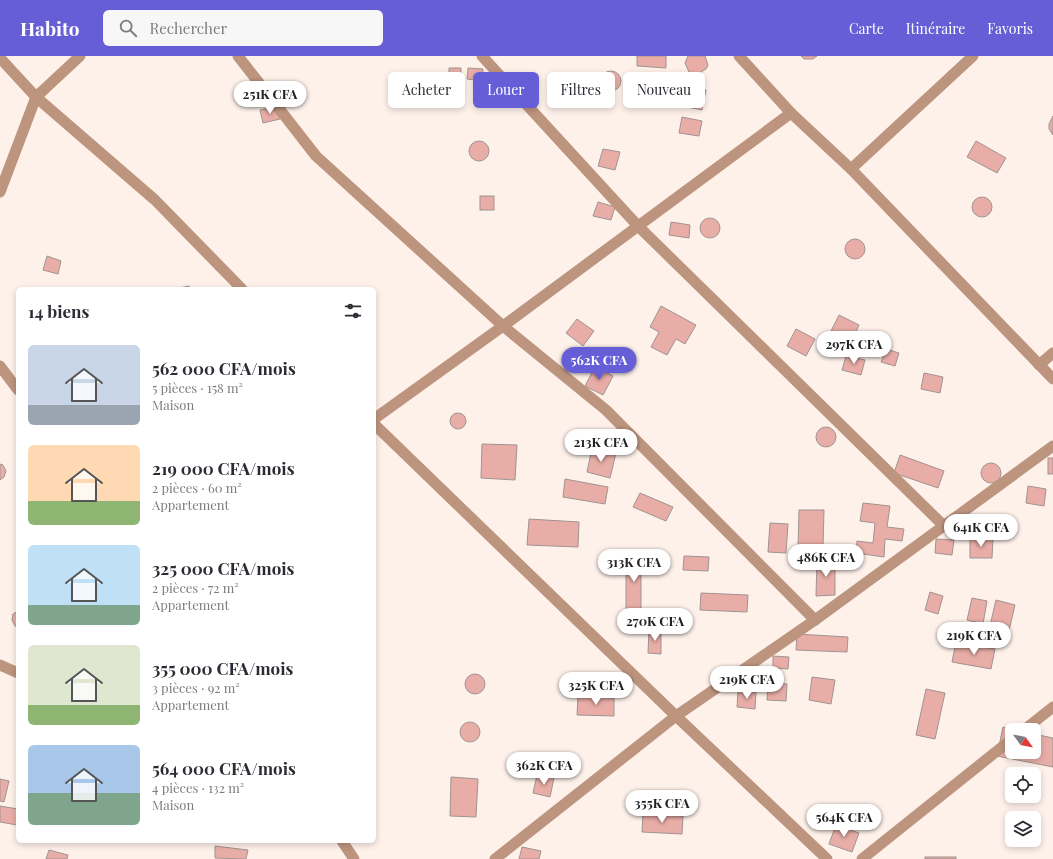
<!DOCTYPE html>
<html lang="fr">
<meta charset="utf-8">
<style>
body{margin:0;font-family:"Playfair Display",serif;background:#f7f7f7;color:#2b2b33;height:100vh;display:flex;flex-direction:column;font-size:15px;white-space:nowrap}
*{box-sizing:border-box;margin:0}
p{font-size:13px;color:#7c7c81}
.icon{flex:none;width:22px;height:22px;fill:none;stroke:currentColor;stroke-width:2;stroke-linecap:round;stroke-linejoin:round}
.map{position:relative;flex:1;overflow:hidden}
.drawer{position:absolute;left:16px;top:231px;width:360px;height:556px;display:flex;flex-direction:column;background:#fff;border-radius:6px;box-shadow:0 2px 6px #0003}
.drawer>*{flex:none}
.hud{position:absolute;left:388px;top:16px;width:380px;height:36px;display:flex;gap:8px}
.needle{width:26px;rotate:123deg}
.tools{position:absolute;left:1005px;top:667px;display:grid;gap:8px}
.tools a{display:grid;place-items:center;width:36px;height:36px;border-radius:6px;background:#fff;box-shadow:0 2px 6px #0003;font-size:20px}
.price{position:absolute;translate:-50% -34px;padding:0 9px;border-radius:14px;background:#fff;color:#222;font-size:13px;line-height:26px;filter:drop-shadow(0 1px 2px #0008)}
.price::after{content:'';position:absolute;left:50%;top:24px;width:12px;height:9px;margin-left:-6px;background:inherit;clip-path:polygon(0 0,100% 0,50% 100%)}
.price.active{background:#655ed7;color:#fff}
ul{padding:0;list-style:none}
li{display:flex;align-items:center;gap:12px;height:100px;padding:0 12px}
li span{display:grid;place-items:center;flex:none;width:112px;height:80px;border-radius:6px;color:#555}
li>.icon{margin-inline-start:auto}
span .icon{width:48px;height:48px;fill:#fffc;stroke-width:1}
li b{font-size:17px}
h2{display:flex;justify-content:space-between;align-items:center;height:48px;padding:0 12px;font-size:17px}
.chip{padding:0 14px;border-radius:6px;background:#fff;box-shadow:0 2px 6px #0003;font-size:14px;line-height:36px}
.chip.active{background:#655ed7;color:#fff}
header{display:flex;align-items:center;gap:24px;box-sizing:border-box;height:56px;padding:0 20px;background:#655ed7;color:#fff}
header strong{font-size:19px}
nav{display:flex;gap:22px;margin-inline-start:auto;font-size:14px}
.search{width:280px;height:36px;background:#f7f7f7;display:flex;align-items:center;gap:10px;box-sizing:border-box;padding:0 14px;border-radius:6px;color:#7c7c81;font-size:15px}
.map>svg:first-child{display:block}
.building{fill:#e8ada6;stroke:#a19391}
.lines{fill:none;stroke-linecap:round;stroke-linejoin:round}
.minor{stroke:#bd947e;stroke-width:11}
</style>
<header>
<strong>Habito</strong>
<div class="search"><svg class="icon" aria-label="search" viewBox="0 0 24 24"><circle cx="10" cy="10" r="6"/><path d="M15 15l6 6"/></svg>Rechercher</div>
<nav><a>Carte</a><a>Itinéraire</a><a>Favoris</a></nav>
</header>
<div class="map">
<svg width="1053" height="803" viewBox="0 0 1053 803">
<rect width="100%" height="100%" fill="#fef1ea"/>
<g class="building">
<polygon points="637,0 666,0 666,12 637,10"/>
<polygon points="688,0 705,0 708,9 706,13 698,18 689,16 685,7"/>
<polygon points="801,0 817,0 813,3 804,3"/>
<polygon points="449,12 461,12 461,22 449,23"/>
<polygon points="468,12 483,13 482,25 467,23"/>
<circle cx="611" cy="25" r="10"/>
<polygon points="685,30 706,34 702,54 682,50"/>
<polygon points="426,32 426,45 412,46 412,34"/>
<polygon points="265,39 266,46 253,49 252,41"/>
<polygon points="277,51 280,63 263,67 260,54"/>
<polygon points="1053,60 1053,79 1049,73 1049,68"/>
<polygon points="682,61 702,65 699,80 679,77"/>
<polygon points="976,85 1006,102 997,117 967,101"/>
<circle cx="479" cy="95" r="10"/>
<polygon points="603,93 620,96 615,114 598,110"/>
<rect x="480" y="140" width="14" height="14"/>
<circle cx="982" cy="151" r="10"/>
<polygon points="598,146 615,151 611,164 593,160"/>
<circle cx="710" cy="172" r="10"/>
<polygon points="671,166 690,169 689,182 669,179"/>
<circle cx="855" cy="193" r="10"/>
<polygon points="47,200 61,205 58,218 43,214"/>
<polygon points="189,230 189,233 174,233"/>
<polygon points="661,250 696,269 685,288 676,283 667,299 651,291 659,276 650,271"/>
<polygon points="839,259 859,269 847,296 826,285"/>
<polygon points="577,263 594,275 583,290 566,277"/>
<polygon points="796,273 815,283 806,300 787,290"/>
<polygon points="886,293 899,297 895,310 881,306"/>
<polygon points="846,300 865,304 861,319 842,314"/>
<polygon points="595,311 613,320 603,339 585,330"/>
<polygon points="924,317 943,321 940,337 921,333"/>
<circle cx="458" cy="365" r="8"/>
<circle cx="826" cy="381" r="10"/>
<polygon points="482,388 517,389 515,424 481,422"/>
<polygon points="592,392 616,397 610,422 587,416"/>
<polygon points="900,399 944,415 938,432 894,417"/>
<rect x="1048" y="402" width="5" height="16"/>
<circle cx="991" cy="417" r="10"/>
<polygon points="0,408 3,409 6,415 4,421 0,424"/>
<polygon points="565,423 608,431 605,448 563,441"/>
<polygon points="1028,430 1046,433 1044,450 1026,447"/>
<polygon points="640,437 673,451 666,465 633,451"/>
<polygon points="863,447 890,450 887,471 904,473 902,485 885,483 884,501 856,497 857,485 873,487 875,467 860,465"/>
<polygon points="799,454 824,454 823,490 798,490"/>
<polygon points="529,463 579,466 578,491 527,489"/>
<polygon points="770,467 788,468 786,497 768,496"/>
<polygon points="970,482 993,482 992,502 970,502"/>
<polygon points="936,483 954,484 952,499 935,497"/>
<rect x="626" y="497" width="15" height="60"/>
<polygon points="684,500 709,501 708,515 683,514"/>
<polygon points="817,504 835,505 835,539 816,540"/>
<polygon points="930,536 943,540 938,558 925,554"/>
<polygon points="701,537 748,539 747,556 700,554"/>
<polygon points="972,542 987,545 983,568 967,564"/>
<polygon points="996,544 1015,549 1008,579 989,574"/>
<polygon points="18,555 18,571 15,570 12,564 13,558"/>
<polygon points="649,573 661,574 661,598 648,597"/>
<polygon points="797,578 848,581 847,596 796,594"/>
<polygon points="956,586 995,593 991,613 952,606"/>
<polygon points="773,600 789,601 788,613 773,612"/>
<circle cx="475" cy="628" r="10"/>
<polygon points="812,621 835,624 831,648 809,644"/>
<polygon points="768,627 787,628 786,645 767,644"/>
<polygon points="926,633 945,637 935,683 916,679"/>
<polygon points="738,635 756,636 755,653 737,651"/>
<polygon points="578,640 614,642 614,660 577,659"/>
<circle cx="470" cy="676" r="10"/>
<polygon points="1003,671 1016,674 1012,674 1012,696 1034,696 1034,678 1053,682 1053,711 997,700"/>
<polygon points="537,719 554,722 550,741 533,737"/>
<polygon points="451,721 478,723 476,761 450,760"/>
<polygon points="0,723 9,725 4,746 0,745"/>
<polygon points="0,750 18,753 17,769 0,766"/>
<polygon points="643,758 683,760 682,778 642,776"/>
<polygon points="836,769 859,777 852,796 829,788"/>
<polygon points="215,790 248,794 246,803 215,802"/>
<polygon points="522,791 541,795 539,803 519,803"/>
<polygon points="49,794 68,799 67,803 46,803"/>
<rect x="925" y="801" width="31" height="2"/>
</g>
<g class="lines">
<g class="minor">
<polyline points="238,0 316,100 503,270 606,354 815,564"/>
<polyline points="482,0 638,170 944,470"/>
<polyline points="739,0 791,57 851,113 1053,323"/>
<polyline points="0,2 36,41 155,144 242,233"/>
<polyline points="851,113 973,0"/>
<polyline points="0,136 36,41 80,0"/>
<polyline points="1039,309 1053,297"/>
<polyline points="0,310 18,334"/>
<polyline points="374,363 503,270 791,57"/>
<polyline points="374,368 676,660 827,803"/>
<polyline points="0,609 18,617"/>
<polyline points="1024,674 1053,651"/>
<polyline points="342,785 354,803"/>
<polyline points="495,803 676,660 815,564 1053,390"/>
<polyline points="862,803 1012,683"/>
</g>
</g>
</svg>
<div class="tools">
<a><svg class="needle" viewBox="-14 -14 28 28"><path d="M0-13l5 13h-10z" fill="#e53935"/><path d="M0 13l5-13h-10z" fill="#7c7c81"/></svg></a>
<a><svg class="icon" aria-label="locate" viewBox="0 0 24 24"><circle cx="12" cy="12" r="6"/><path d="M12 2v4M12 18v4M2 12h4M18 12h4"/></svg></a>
<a><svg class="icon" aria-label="layers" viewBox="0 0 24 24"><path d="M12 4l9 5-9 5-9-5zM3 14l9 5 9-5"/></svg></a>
</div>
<b class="price" style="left:270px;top:59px">251K CFA</b>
<b class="price" style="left:854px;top:309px">297K CFA</b>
<b class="price active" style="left:599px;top:325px">562K CFA</b>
<b class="price" style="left:601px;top:407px">213K CFA</b>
<b class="price" style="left:981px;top:492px">641K CFA</b>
<b class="price" style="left:826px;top:522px">486K CFA</b>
<b class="price" style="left:634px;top:527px">313K CFA</b>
<b class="price" style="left:655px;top:586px">270K CFA</b>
<b class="price" style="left:974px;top:600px">219K CFA</b>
<b class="price" style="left:747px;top:644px">219K CFA</b>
<b class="price" style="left:596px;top:650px">325K CFA</b>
<b class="price" style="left:544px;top:730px">362K CFA</b>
<b class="price" style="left:662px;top:768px">355K CFA</b>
<b class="price" style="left:844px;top:782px">564K CFA</b>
<div class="hud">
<a class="chip">Acheter</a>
<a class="chip active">Louer</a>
<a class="chip">Filtres</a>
<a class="chip">Nouveau</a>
</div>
<section class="drawer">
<h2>14 biens<svg class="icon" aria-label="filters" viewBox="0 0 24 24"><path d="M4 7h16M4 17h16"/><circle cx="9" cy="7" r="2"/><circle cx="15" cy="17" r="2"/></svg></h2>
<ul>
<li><span style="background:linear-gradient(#c9d6e8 75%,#9aa5b1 0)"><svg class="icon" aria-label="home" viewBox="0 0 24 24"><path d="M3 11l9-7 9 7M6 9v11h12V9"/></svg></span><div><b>562 000 CFA/mois</b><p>5 pièces · 158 m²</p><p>Maison</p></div></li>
<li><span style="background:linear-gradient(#ffd9b3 70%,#8fb573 0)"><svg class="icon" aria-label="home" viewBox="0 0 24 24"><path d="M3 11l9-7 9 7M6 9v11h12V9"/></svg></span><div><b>219 000 CFA/mois</b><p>2 pièces · 60 m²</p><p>Appartement</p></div></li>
<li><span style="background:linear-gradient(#bfe0f5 75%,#7fa58c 0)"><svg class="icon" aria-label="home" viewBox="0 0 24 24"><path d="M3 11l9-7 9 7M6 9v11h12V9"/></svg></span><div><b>325 000 CFA/mois</b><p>2 pièces · 72 m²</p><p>Appartement</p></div></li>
<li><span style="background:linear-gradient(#dfe7d0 75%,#8fb573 0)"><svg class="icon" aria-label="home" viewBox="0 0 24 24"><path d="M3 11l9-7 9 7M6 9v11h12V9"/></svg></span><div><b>355 000 CFA/mois</b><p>3 pièces · 92 m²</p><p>Appartement</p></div></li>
<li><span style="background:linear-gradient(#a9c7e8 60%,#7fa58c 0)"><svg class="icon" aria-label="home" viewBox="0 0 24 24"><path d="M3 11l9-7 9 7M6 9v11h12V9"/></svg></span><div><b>564 000 CFA/mois</b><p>4 pièces · 132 m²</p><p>Maison</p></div></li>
</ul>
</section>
</div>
